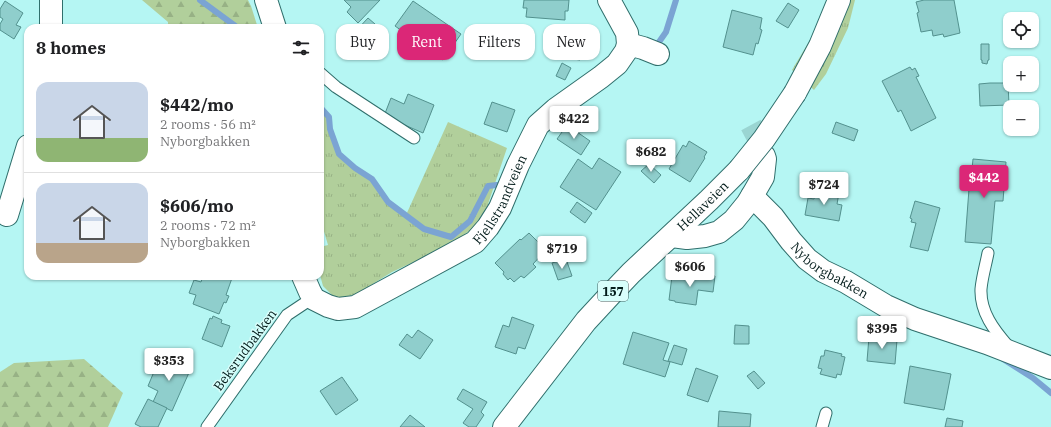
<!DOCTYPE html>
<meta charset="utf-8">
<style>
body{margin:0;font-family:"IBM Plex Serif",serif;background:#f6f6f6;color:#202124;height:100vh;display:flex;flex-direction:column;font-size:15px;white-space:nowrap}
*{box-sizing:border-box;margin:0}
p{font-size:13px;color:#757577}
.icon{flex:none;width:22px;height:22px;fill:none;stroke:currentColor;stroke-width:2;stroke-linecap:round;stroke-linejoin:round}
.map{position:relative;flex:1;overflow:hidden}
.drawer{position:absolute;left:24px;top:24px;width:300px;height:256px;display:flex;flex-direction:column;background:#fff;border-radius:12px;box-shadow:0 1px 3px #0004}
.drawer>*{flex:none}
.hud{position:absolute;left:336px;top:24px;width:380px;height:36px;display:flex;gap:8px}
.controls{position:absolute;left:1003px;top:12px;display:grid;gap:8px}
.controls a{display:grid;place-items:center;width:36px;height:36px;border-radius:8px;background:#fff;box-shadow:0 1px 3px #0004;font-size:20px}
.price{position:absolute;translate:-50% -34px;padding:0 9px;border-radius:4px;background:#fff;color:#222;font-size:13px;line-height:26px;filter:drop-shadow(0 1px 2px #0008)}
.price::after{content:'';position:absolute;left:50%;top:24px;width:12px;height:9px;margin-left:-6px;background:inherit;clip-path:polygon(0 0,100% 0,50% 100%)}
.price.active{background:#db2777;color:#fff}
ul{padding:0;list-style:none}
li{display:flex;align-items:center;gap:12px;height:100px;padding:0 12px}
li+li{border-top:1px solid #e0e0e0}
li span{display:grid;place-items:center;flex:none;width:112px;height:80px;border-radius:12px;color:#555}
li>.icon{margin-inline-start:auto}
span .icon{width:48px;height:48px;fill:#fffc;stroke-width:1}
li b{font-size:17px}
h2{display:flex;justify-content:space-between;align-items:center;height:48px;padding:0 12px;font-size:17px}
.tag{padding:0 14px;border-radius:12px;background:#fff;box-shadow:0 1px 3px #0004;font-size:14px;line-height:36px}
.tag.active{background:#db2777;color:#fff}
.map>svg:first-child{display:block}
.grass{fill:url(#grass-tufts)}
.forest{fill:url(#forest-firs)}
.lines{fill:none;stroke-linecap:round;stroke-linejoin:round}
.stream{stroke:#7ba4d3;stroke-width:6}
.building{fill:#8fcecc;stroke:#53918e}
.street-tunnel{stroke:#9ad5d2;stroke-width:22;stroke-dasharray:22 11;stroke-linecap:butt}
.lane-casing{stroke:#306f6c;stroke-width:13}
.street-casing{stroke:#306f6c;stroke-width:24}
.primary-casing{stroke:#306f6c;stroke-width:24}
.lane{stroke:#fff;stroke-width:11}
.street{stroke:#fff;stroke-width:22}
.primary{stroke:#fff;stroke-width:22}
.primary-bridge-casing{stroke:#306f6c;stroke-width:24;stroke-linecap:butt}
.primary-bridge{stroke:#fff;stroke-width:22}
.labels{text-anchor:middle;dominant-baseline:central;stroke-width:3;stroke-linejoin:round;paint-order:stroke}
.shield{fill:#d8fefb;stroke:#425f5e;stroke-width:1}
.shield-label{font-size:12px;font-weight:bold;fill:#021b1a}
.street-label{font-size:13px;fill:#021b1a;stroke:#d8fefb}
</style>
<div class="map">
<svg width="1051" height="427" viewBox="0 0 1051 427">
<defs>
<pattern id="grass-tufts" width="24" height="20" patternUnits="userSpaceOnUse"><rect width="24" height="20" fill="#b1cf9b"/><path d="M3 7l-1-3M5 7V3M7 7l1-3M15 17l-1-3M17 17v-4M19 17l1-3" fill="none" stroke="#97b185"/></pattern>
<pattern id="forest-firs" width="22" height="20" patternUnits="userSpaceOnUse"><rect width="22" height="20" fill="#b1cf9b"/><path d="M5 1l3.5 6h-7zM16 11l3.5 6h-7z" fill="#97b185"/></pattern>
</defs>
<rect width="100%" height="100%" fill="#b5f6f3"/>
<g class="grass">
<path d="M 828,0 L 855,0 L 848,28 L 826,74 L 814,90 L 792,70 C 805,48 821,25 828,0 Z"/>
<polygon points="320,107 329,117 330,129 339,154 355,168 372,179 388,202 406,215 448,122 507,148 487,207 473,228 453,243 433,253 392,272 355,295 335,298 323,286 320,275 320,247 328,245 320,218"/>
</g>
<g class="forest">
<polygon points="142,0 248,0 251,6 258,28 168,28 168,22"/>
<polygon points="84,359 123,393 108,427 0,427 0,372 14,363"/>
</g>
<g class="lines">
<g class="stream">
<polyline points="200,0 238,28"/>
<polyline points="659,42 666,32 676,0"/>
<polyline points="320,107 329,117 330,129 339,154 355,168 372,179 388,202 424,229 451,237 470,221 488,186 497,185"/>
<polyline points="1003,359 1033,378 1051,393"/>
</g>
</g>
<g class="building">
<polygon points="344,0 380,0 358,23 347,12 351,7"/>
<polygon points="524,0 569,0 568,11 565,11 565,20 526,17 527,8 523,8"/>
<polygon points="924,0 954,0 960,33 944,37 943,34 933,36 932,30 921,32 917,13 919,12 916,2"/>
<polygon points="5,1 23,13 16,25 21,27 14,39 0,30 0,24 3,19 0,17 0,9"/>
<polygon points="413,1 461,34 443,60 395,26"/>
<polygon points="788,3 799,10 788,28 776,21"/>
<polygon points="732,10 762,18 760,29 762,30 758,44 756,43 753,55 723,47"/>
<polygon points="368,18 375,24 362,40 354,33"/>
<polygon points="563,37 583,39 580,60 560,57"/>
<polygon points="981,44 989,44 989,60 988,60 987,64 982,63 982,60 981,60"/>
<polygon points="562,63 571,68 565,80 556,76"/>
<polygon points="910,67 912,70 915,68 919,76 916,77 936,118 911,131 901,110 898,112 882,81"/>
<polygon points="990,83 1008,83 1009,105 980,106 979,84"/>
<polygon points="408,94 434,105 423,133 384,116 391,98 404,104"/>
<polygon points="492,102 515,110 507,132 484,124"/>
<polygon points="836,122 858,130 854,141 832,133"/>
<polygon points="567,125 590,141 581,155 557,139"/>
<polygon points="689,141 707,152 704,157 705,158 690,182 669,169 683,145 686,147"/>
<polygon points="599,158 621,172 596,210 560,187 578,159 592,169"/>
<polygon points="973,159 1006,162 1003,201 995,201 991,244 965,242 969,189 970,189"/>
<polygon points="649,164 661,175 654,183 641,171"/>
<polygon points="816,189 839,193 837,204 842,205 839,221 805,215 808,198 814,199"/>
<polygon points="915,201 940,208 928,251 910,247 916,223 911,222 912,219 910,218"/>
<polygon points="577,202 592,213 585,223 570,212"/>
<polygon points="529,233 546,250 533,264 536,267 524,278 521,276 514,282 510,278 508,280 503,274 504,272 495,263 520,239 521,240"/>
<polygon points="566,259 572,276 558,280 552,263"/>
<polygon points="697,274 715,276 713,292 698,290 696,305 675,302 675,301 669,300 672,276 696,278"/>
<polygon points="203,276 230,276 229,277 232,278 226,295 229,296 226,303 224,302 219,314 193,304 196,295 189,293 194,280 201,282"/>
<polygon points="213,316 222,320 221,323 230,326 222,347 202,339 210,318 212,319"/>
<polygon points="512,317 534,325 525,349 518,347 516,354 495,347 503,325 509,327"/>
<polygon points="735,325 749,326 749,344 734,344"/>
<polygon points="418,330 433,340 420,359 399,345 407,334 412,338"/>
<polygon points="633,332 669,343 663,360 670,362 665,377 623,364"/>
<polygon points="869,337 897,340 895,364 867,361"/>
<polygon points="674,345 687,349 682,365 668,361"/>
<polygon points="825,350 842,354 841,356 845,357 841,375 837,374 836,378 820,374 822,369 818,368 821,356 824,356"/>
<polygon points="161,355 191,368 172,411 153,402 158,391 148,386"/>
<polygon points="910,366 951,374 944,410 904,403"/>
<polygon points="696,368 718,376 708,402 687,395"/>
<polygon points="754,371 765,383 758,389 747,376"/>
<polygon points="342,377 358,400 336,415 320,391"/>
<polygon points="463,389 487,402 481,412 484,415 476,427 469,427 463,423 473,409 457,399"/>
<polygon points="148,399 167,408 158,427 141,427 135,424"/>
<polygon points="719,411 751,414 750,427 718,427"/>
<polygon points="410,415 425,427 400,427"/>
<polygon points="947,418 963,421 962,427 945,427"/>
</g>
<g class="lines">
<polyline class="street-tunnel" points="751,125 759,140 764,156"/>
<g class="lane-casing">
<g id="lane">
<polyline points="320,73 336,87 414,138"/>
<path d="M 988,253 C 986,264 982,277 981,289 C 980,312 994,330 1008,346"/>
<polyline points="207,427 287,315 305,303 314,299"/>
<polyline points="822,427 826,413"/>
</g>
</g>
<g class="street-casing">
<g id="street">
<polyline points="51,0 51,28"/>
<polyline points="266,0 275,28"/>
<polyline points="628,44 643,48 658,54"/>
<path id="s1" d="M 752,196 L 773,217 L 791,241 L 807,259 L 823,271 L 846,282 L 886,306 L 915,319 L 987,343 L 1051,368"/>
<polyline points="7,215 28,146"/>
<polyline points="672,236 687,238 705,236 719,232 734,220 747,204 752,196 763,177 765,159 764,156"/>
<path id="s2" d="M 303,276 L 310,292 L 314,299 L 328,306 L 338,309 L 355,307 L 475,242 L 488,227 L 500,208 L 518,165 L 538,125 L 556,109 L 601,77 L 617,64 L 626,51 L 628,44 L 627,33 L 609,0"/>
</g>
</g>
<g class="primary-casing">
<g id="primary">
<polyline points="795,93 820,46 839,0"/>
<path id="s3" d="M 504,427 L 586,321 L 611,294 L 631,273 L 709,200 L 739,170"/>
</g>
</g>
<use href="#lane" class="lane"/>
<use href="#street" class="street"/>
<use href="#primary" class="primary"/>
<g class="primary-bridge-casing">
<polyline id="primary-bridge" points="739,170 764,139 795,93"/>
</g>
<use href="#primary-bridge" class="primary-bridge"/>
</g>
<g class="labels">
<rect class="shield" x="598" y="281" width="30" height="20" rx="3"/>
<g class="shield-label">
<text x="613" y="291">157</text>
</g>
<g class="street-label">
<text stroke="none"><textPath href="#s2" startOffset="255">Fjellstrandveien</textPath></text>
<text stroke="none"><textPath href="#s3" startOffset="298">Hellaveien</textPath></text>
<text stroke="none"><textPath href="#s1" startOffset="109">Nyborgbakken</textPath></text>
<text transform="translate(245 350) rotate(-54)">Beksrudbakken</text>
</g>
</g>
</svg>
<div class="controls">
<a><svg class="icon" aria-label="locate" viewBox="0 0 24 24"><circle cx="12" cy="12" r="6"/><path d="M12 2v4M12 18v4M2 12h4M18 12h4"/></svg></a>
<a>+</a>
<a>−</a>
</div>
<b class="price" style="left:574px;top:140px">$422</b>
<b class="price" style="left:651px;top:173px">$682</b>
<b class="price active" style="left:984px;top:199px">$442</b>
<b class="price" style="left:824px;top:206px">$724</b>
<b class="price" style="left:562px;top:270px">$719</b>
<b class="price" style="left:690px;top:288px">$606</b>
<b class="price" style="left:882px;top:350px">$395</b>
<b class="price" style="left:169px;top:382px">$353</b>
<div class="hud">
<a class="tag">Buy</a>
<a class="tag active">Rent</a>
<a class="tag">Filters</a>
<a class="tag">New</a>
</div>
<section class="drawer">
<h2>8 homes<svg class="icon" aria-label="filters" viewBox="0 0 24 24"><path d="M4 7h16M4 17h16"/><circle cx="9" cy="7" r="2"/><circle cx="15" cy="17" r="2"/></svg></h2>
<ul>
<li><span style="background:linear-gradient(#c9d6e8 70%,#8fb573 0)"><svg class="icon" aria-label="home" viewBox="0 0 24 24"><path d="M3 11l9-7 9 7M6 9v11h12V9"/></svg></span><div><b>$442/mo</b><p>2 rooms · 56 m²</p><p>Nyborgbakken</p></div></li>
<li><span style="background:linear-gradient(#c9d6e8 75%,#b9a48a 0)"><svg class="icon" aria-label="home" viewBox="0 0 24 24"><path d="M3 11l9-7 9 7M6 9v11h12V9"/></svg></span><div><b>$606/mo</b><p>2 rooms · 72 m²</p><p>Nyborgbakken</p></div></li>
</ul>
</section>
</div>
